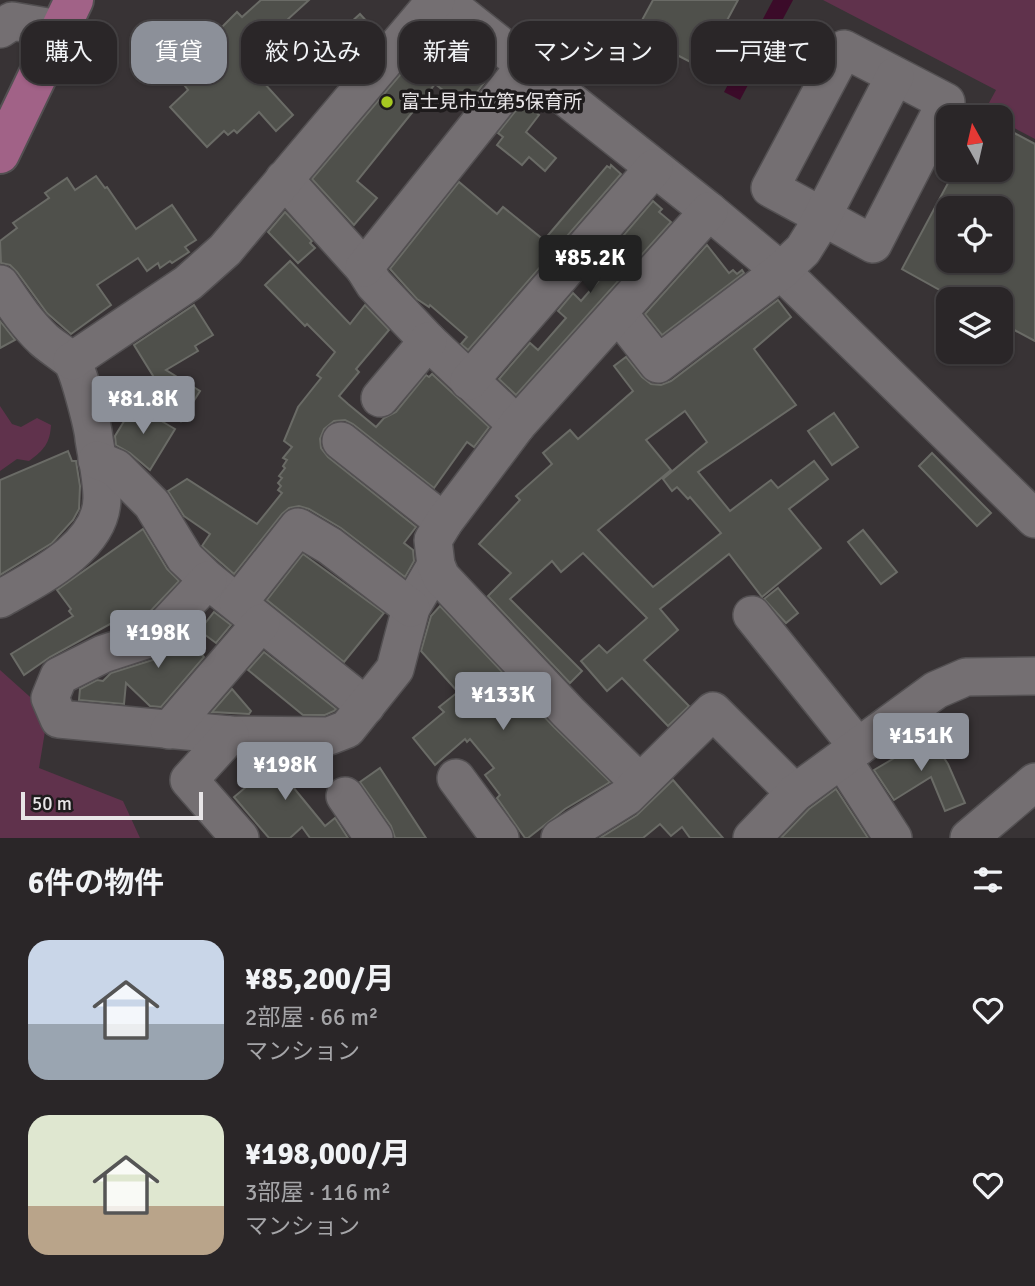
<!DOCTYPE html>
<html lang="ja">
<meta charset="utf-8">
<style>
body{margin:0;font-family:Signika,"Noto Sans JP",sans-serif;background:#322e30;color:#f1f3f6;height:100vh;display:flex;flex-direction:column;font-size:26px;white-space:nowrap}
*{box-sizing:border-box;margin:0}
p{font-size:23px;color:#a5a5a8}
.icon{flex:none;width:38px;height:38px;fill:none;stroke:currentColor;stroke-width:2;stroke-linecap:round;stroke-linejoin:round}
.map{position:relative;height:838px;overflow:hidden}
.details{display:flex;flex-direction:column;background:#2a2628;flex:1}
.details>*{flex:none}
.banner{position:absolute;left:21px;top:21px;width:994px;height:63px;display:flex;gap:14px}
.needle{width:46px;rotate:352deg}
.buttons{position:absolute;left:936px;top:105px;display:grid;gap:14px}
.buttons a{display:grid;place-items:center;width:77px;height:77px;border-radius:14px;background:#2a2628;box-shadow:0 2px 5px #0004,0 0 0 2px #464345;font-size:35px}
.scale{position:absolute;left:21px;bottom:18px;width:182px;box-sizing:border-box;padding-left:7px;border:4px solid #e8e5e7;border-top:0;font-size:19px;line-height:24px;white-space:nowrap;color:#e8e5e7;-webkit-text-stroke:5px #1e1b1c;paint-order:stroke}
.price{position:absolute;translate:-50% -60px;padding:0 16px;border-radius:7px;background:#8c9099;color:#fff;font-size:23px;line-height:46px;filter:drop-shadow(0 2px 4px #0008)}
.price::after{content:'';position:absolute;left:50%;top:42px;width:21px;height:16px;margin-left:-10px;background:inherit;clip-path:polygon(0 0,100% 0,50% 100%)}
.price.active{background:#222;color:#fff}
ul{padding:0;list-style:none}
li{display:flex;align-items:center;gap:21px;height:175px;padding:0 28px}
li span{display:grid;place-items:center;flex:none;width:196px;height:140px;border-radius:21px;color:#555}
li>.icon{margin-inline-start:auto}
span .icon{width:84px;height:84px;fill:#fffc;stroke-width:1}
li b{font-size:30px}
h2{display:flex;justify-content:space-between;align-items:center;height:84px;padding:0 28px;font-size:30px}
.chip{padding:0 24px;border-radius:21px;background:#2a2628;box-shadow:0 2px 5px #0004,0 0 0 2px #464345;font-size:24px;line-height:63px}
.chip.active{background:#8c9099;color:#fff}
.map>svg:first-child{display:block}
.green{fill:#60324c}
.water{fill:#3b0b29}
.building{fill:#4f504b;stroke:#6a6b66;stroke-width:2;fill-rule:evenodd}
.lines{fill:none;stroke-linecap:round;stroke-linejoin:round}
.minor-casing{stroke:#535052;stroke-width:40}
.major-casing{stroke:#535052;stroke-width:42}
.minor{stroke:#746f72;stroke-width:37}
.major{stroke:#a16287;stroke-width:38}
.poi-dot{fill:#a6c821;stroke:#1e1b1c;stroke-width:2.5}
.labels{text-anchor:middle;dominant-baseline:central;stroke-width:7;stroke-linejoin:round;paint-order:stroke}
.poi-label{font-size:19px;fill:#e8e5e7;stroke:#1e1b1c;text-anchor:start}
</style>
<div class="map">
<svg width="1035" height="838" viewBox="0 0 1035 838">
<rect width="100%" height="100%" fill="#383335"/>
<g class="green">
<polygon points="823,0 1035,0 1035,139 1001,121 1001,117 994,117 984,112 996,90"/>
<path d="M 0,406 L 12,424 L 21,427 L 37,418 L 51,425 C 50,443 44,450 29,461 L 17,459 L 0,471 Z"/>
<polygon points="0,670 48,713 39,768 123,801 140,838 0,838"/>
</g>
<polygon class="water" points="773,0 793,0 740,100 724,92"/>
<g class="building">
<polygon points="261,0 309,0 243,60 293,115 276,131 259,112 237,133 234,130 228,135 224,131 207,147 170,107 188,90 181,81 212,55 208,51 226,33 221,28 237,12 242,17"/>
<polygon points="653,0 738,0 724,26 729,29 720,46 716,44 702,68 677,55 675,60 658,51 660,46 635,33"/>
<polygon points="360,14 379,35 352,66 329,42"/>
<polygon points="438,30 492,73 465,107 435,84 357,181 377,198 354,225 312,179"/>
<polygon points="525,99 531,104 529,107 539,115 526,132 556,158 545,171 529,157 522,165 497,145 503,137 498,133"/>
<path d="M 1001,126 L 1035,144 L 1035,341 L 1001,323 L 1001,299 L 956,299 L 902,269 L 955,170 L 1001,170 ZM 948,208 L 1001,208 L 1001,261 L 948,261 Z"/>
<polygon points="611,165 621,174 468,350 461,344 467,337 430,305 429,307 417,299 390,269 459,182 497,214 503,207 544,240 607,166 610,168"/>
<polygon points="96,176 105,188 107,187 136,229 172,205 196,240 185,247 189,252 172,263 170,261 160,268 158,263 147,271 138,258 97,285 111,305 71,334 47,313 17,272 10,265 1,263 0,241 17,228 13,223 49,198 45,193 67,178 75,190"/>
<polygon points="653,201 662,209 659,212 671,222 516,395 499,379 530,343 538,350 566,318 558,311 573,293 581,301 607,271 599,264"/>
<polygon points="285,212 312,241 310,243 315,248 298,263 268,232"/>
<polygon points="707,245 729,273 733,270 737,274 742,270 744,273 662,335 645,314"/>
<polygon points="290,261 350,324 365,305 389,330 356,369 359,372 339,396 348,404 376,427 384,418 396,412 426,375 429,377 432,374 489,427 474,447 467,442 434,488 353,424 345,420 334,421 324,429 320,439 321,448 328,457 416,527 404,543 413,550 414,561 405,577 341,528 309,509 299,506 289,508 282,514 234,574 202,546 210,534 184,516 168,491 187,479 257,524 282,493 278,490 281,486 278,483 282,478 279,476 285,468 283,466 287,460 283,458 292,447 284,441 298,407 321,378 317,375 335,352 307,324 305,326 265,285"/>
<path d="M 778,300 L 791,317 L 754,349 L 796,405 L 698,472 L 730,511 L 771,480 L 778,488 L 814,461 L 828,479 L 789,509 L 821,548 L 762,597 L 729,554 L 660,609 L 678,630 L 644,660 L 689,706 L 668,726 L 622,678 L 607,691 L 581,661 L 599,645 L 607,653 L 647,618 L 583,553 L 561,572 L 552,561 L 510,599 L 582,671 L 570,683 L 488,596 L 511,573 L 479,544 L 520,500 L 516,496 L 552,464 L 543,453 L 570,430 L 578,439 L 633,391 L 614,366 L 626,357 L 642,377 L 651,384 L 661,385 L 671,381 ZM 685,411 L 707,442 L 663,479 L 672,491 L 677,487 L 688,499 L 690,497 L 721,533 L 653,587 L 598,530 L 671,470 L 646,440 Z"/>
<polygon points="194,305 213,335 195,346 198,351 166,370 200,391 181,421 134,345"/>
<polygon points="0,321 15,340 0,348"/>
<polygon points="134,405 175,429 150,470 130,453 116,445 115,436"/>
<polygon points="834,413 858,447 832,465 808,431"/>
<polygon points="68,451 72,461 76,461 80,486 79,509 73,520 52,543 0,575 0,480"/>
<polygon points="932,453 991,513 977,526 919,466"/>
<polygon points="143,529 167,569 179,581 143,619 114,628 110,624 50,657 24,675 11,654 73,616 69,611 71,609 57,590"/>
<polygon points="863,530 897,572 881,584 848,542"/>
<polygon points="303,554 384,613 344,662 267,600"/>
<polygon points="778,588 798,613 786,623 764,599"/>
<polygon points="440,606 554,727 610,782 565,809 528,838 525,838 497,798 500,795 485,775 494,768 470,739 467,742 465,739 435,765 413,738 444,712 439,707 458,692 421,651 431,616"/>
<polygon points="214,612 231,625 216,643 204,634 194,645 204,657 161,707 150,706 126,683 124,704 79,700 80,689 97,680 103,681 111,673 162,657 170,652 201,618 206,622"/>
<polygon points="264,652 336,709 334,711 325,715 303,715 248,670"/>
<polygon points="232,689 251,711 249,714 212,712"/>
<polygon points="928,734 948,764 965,803 945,811 931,777 894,800 874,770 908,750 906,747"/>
<polygon points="282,757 319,757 307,767 311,771 293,787 325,826 335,818 348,838 310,838 302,827 290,838 269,838 234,797"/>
<polygon points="380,768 426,838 395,838 391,826 360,782"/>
<polygon points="673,780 723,838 690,838 682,827 671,836 660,824 643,838 600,838 637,815"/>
<polygon points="836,789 868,838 781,838 809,809"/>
</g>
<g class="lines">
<g class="minor-casing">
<g id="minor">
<polyline points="443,0 709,211 781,271 1035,519"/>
<polyline points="0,29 12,21 59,29"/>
<polygon points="844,49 946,102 873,244 770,188"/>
<polyline points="284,179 364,268 374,284 428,341 517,425"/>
<polyline points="364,268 525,66"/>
<path d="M 0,284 C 13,303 26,323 43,339 C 49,345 68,357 72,362 C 79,372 93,426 94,439 C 97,458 102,479 102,498 C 102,547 37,578 0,599"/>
<polyline points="618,313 658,364 781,271 803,250 813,234 895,76"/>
<polyline points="72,361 188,283 225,250 436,0"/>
<polyline points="469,381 654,168"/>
<polyline points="380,398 428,341"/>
<polyline points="341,441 444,522"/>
<polyline points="97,460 116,468 152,504 185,558 208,580 366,706"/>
<polyline points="208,580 155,637 103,654 59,676 50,698 59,719 230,735 329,736 347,729 395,669 411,608 436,565"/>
<polyline points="238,603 298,527 330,546 411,608"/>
<polyline points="752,615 858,747"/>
<polyline points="169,730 261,623"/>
<polyline points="230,735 189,780 240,838"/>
<polyline points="842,759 893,838"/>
<polyline points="456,778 500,838"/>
<polyline points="640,783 569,713 441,577 436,565 433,540 444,522 517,425 709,211"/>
<polyline points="345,796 374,838"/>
<polyline points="560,838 626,797 713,711 795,793"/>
<polyline points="752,838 795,793 936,690 966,677 1035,676"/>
<polyline points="969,838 1035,782"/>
</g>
</g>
<g class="major-casing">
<polyline id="major" points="0,154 74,0"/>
</g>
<use href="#minor" class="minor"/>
<use href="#major" class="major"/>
</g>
<circle class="poi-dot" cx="387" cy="102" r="7"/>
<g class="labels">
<g class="poi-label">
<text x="401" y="102">富士見市立第5保育所</text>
</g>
</g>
</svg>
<div class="buttons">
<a><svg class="needle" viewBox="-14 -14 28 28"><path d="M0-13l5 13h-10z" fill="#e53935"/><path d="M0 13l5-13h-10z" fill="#a5a5a8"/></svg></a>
<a><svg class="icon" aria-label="locate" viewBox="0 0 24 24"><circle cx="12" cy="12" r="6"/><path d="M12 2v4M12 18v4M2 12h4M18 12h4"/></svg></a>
<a><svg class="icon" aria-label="layers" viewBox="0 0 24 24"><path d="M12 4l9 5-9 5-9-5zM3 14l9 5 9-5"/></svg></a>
</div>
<div class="scale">50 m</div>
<b class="price active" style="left:590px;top:295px">¥85.2K</b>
<b class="price" style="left:143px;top:436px">¥81.8K</b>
<b class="price" style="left:158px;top:670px">¥198K</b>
<b class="price" style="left:503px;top:732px">¥133K</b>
<b class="price" style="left:921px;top:773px">¥151K</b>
<b class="price" style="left:285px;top:802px">¥198K</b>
<div class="banner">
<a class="chip">購入</a>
<a class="chip active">賃貸</a>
<a class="chip">絞り込み</a>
<a class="chip">新着</a>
<a class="chip">マンション</a>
<a class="chip">一戸建て</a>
</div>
</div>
<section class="details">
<h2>6件の物件<svg class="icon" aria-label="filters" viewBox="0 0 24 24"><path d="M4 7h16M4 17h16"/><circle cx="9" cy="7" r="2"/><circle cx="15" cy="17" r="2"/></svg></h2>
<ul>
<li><span style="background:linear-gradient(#c9d6e8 60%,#9aa5b1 0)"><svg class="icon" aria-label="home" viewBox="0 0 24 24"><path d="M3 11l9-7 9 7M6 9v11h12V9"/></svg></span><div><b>¥85,200/月</b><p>2部屋 · 66 m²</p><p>マンション</p></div><svg class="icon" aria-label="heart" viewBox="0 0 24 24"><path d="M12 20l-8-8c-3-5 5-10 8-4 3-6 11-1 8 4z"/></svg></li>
<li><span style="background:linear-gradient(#dfe7d0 65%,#b9a48a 0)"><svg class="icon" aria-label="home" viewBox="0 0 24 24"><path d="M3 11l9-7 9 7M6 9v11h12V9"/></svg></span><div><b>¥198,000/月</b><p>3部屋 · 116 m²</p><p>マンション</p></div><svg class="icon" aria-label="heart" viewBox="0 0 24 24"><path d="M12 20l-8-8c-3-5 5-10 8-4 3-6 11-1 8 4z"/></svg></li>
</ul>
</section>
